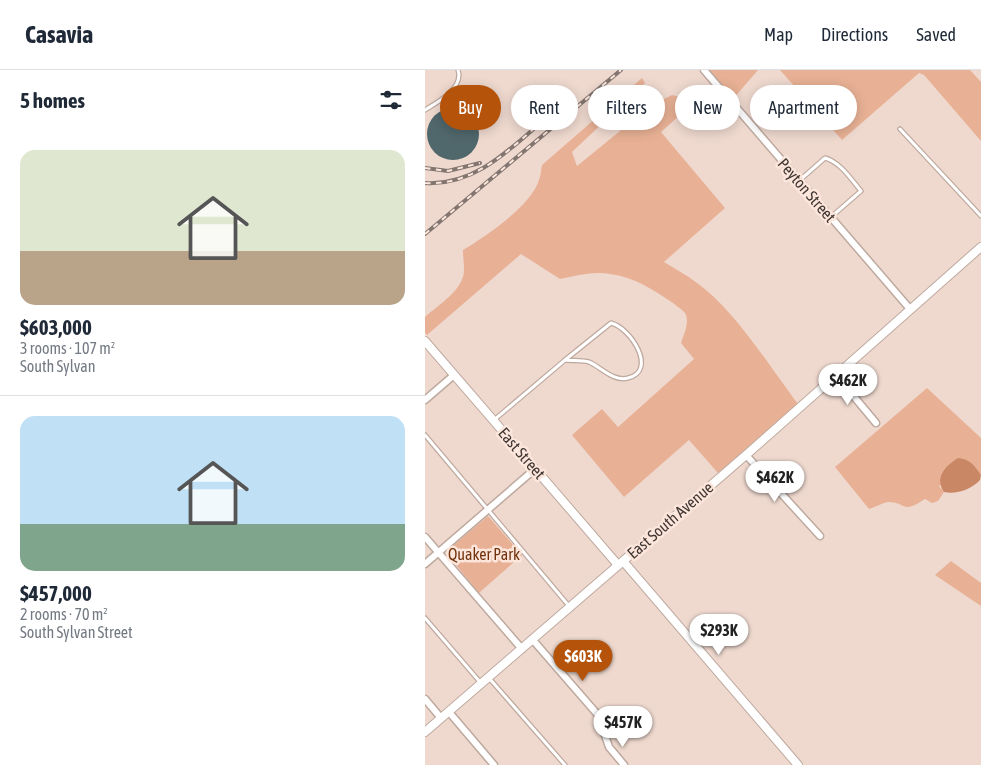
<!DOCTYPE html>
<meta charset="utf-8">
<style>
body{margin:0;font-family:"Asap Condensed",sans-serif;background:#f2f2f3;color:#1f2937;height:100vh;display:flex;flex-direction:column;font-size:19px;white-space:nowrap}
*{box-sizing:border-box;margin:0}
p{font-size:16px;color:#747a83}
.icon{flex:none;width:28px;height:28px;fill:none;stroke:currentColor;stroke-width:2;stroke-linecap:round;stroke-linejoin:round}
.map{position:relative;flex:1;overflow:hidden}
.panel{display:flex;flex-direction:column;background:#fff;width:425px}
.panel>*{flex:none}
.banner{position:absolute;left:15px;top:15px;width:465px;height:45px;display:flex;gap:10px}
.price{position:absolute;translate:-50% -42px;padding:0 11px;border-radius:18px;background:#fff;color:#222;font-size:16px;line-height:32px;filter:drop-shadow(0 1px 2px #0008)}
.price::after{content:'';position:absolute;left:50%;top:30px;width:15px;height:11px;margin-left:-8px;background:inherit;clip-path:polygon(0 0,100% 0,50% 100%)}
.price.selected{background:#b45309;color:#fff}
ul{padding:0;list-style:none}
li{display:grid;align-content:center;gap:10px;height:265px;padding:0 20px}
li+li{border-top:1px solid #e0e1e3}
li span{display:grid;place-items:center;height:155px;border-radius:15px;color:#555}
li>.icon{margin-inline-start:auto}
span .icon{width:90px;height:90px;fill:#fffc;stroke-width:1}
li b{font-size:21px}
h2{display:flex;justify-content:space-between;align-items:center;height:60px;padding:0 20px;font-size:21px}
.pill{padding:0 18px;border-radius:22px;background:#fff;box-shadow:0 2px 12px #0003;font-size:18px;line-height:45px}
.pill.selected{background:#b45309;color:#fff}
header{display:flex;align-items:center;gap:30px;box-sizing:border-box;height:70px;padding:0 25px;background:#fff;border-bottom:1px solid #e0e1e3}
header strong{font-size:24px}
nav{display:flex;gap:28px;margin-inline-start:auto;font-size:18px}
main{display:flex;flex:1;min-height:0}
.map>svg:first-child{display:block}
.green{fill:#e8b195}
.water{fill:#ca8765}
.building{fill:#50676c}
.lines{fill:none;stroke-linecap:round;stroke-linejoin:round}
.service-casing{stroke:#bea99f;stroke-width:5.5}
.minor-casing{stroke:#bea99f;stroke-width:9}
.tertiary-casing{stroke:#bea99f;stroke-width:10}
.service{stroke:#fff;stroke-width:3}
.minor{stroke:#fff;stroke-width:6}
.tertiary{stroke:#fff;stroke-width:8}
.rail-casing{stroke:#83756f;stroke-width:4}
.rail{stroke:#fce6dc;stroke-width:2;stroke-dasharray:5.5;stroke-linecap:butt}
.labels{text-anchor:middle;dominant-baseline:central;stroke-width:5;stroke-linejoin:round;paint-order:stroke}
.street-label{font-size:16px;fill:#403733;stroke:#fce6dc}
.park-label{font-size:16px;fill:#72340e;stroke:#fce6dc}
</style>
<header>
<strong>Casavia</strong>
<nav><a>Map</a><a>Directions</a><a>Saved</a></nav>
</header>
<main>
<section class="panel">
<h2>5 homes<svg class="icon" aria-label="filters" viewBox="0 0 24 24"><path d="M4 7h16M4 17h16"/><circle cx="9" cy="7" r="2"/><circle cx="15" cy="17" r="2"/></svg></h2>
<ul>
<li><span style="background:linear-gradient(#dfe7d0 65%,#b9a48a 0)"><svg class="icon" aria-label="home" viewBox="0 0 24 24"><path d="M3 11l9-7 9 7M6 9v11h12V9"/></svg></span><div><b>$603,000</b><p>3 rooms · 107 m²</p><p>South Sylvan</p></div></li>
<li><span style="background:linear-gradient(#bfe0f5 70%,#7fa58c 0)"><svg class="icon" aria-label="home" viewBox="0 0 24 24"><path d="M3 11l9-7 9 7M6 9v11h12V9"/></svg></span><div><b>$457,000</b><p>2 rooms · 70 m²</p><p>South Sylvan Street</p></div></li>
</ul>
</section>
<div class="map">
<svg width="556" height="695" viewBox="0 0 556 695">
<rect width="100%" height="100%" fill="#efd9cf"/>
<g class="green">
<polygon points="283,0 333,0 308,29"/>
<polygon points="355,0 545,0 556,12 556,71 499,5 494,3 417,70"/>
<path d="M 217,8 L 220,13 L 147,82 L 152,96 L 227,35 L 247,25 L 255,27 L 265,36 L 236,62 L 300,138 L 239,192 C 250,199 262,205 272,213 C 309,239 345,297 373,334 L 293,403 L 264,370 L 199,427 L 147,365 L 177,339 L 193,357 L 269,289 L 256,273 C 259,264 265,252 260,243 C 257,239 251,236 248,233 C 229,220 209,207 185,204 C 169,201 151,206 135,209 L 96,184 L 2,265 L 0,263 L 0,247 C 13,235 39,220 39,200 C 39,193 38,187 38,180 C 61,166 106,136 114,110 C 116,105 116,99 117,95 Z"/>
<path d="M 502,318 L 556,368 L 556,405 L 550,397 L 514,416 L 519,422 L 513,431 L 507,433 L 500,429 C 476,445 482,432 463,432 C 457,433 450,437 444,439 L 410,397 Z"/>
<polygon points="63,446 97,485 54,523 22,484 24,479"/>
<polygon points="526,491 556,513 556,536 510,505"/>
</g>
<path class="water" d="M 533,388 C 545,389 550,396 556,405 L 555,410 C 547,419 531,425 519,422 C 509,408 520,396 533,388 Z"/>
<circle class="building" cx="28" cy="64" r="26"/>
<g class="lines">
<g class="service-casing">
<g id="service">
<path d="M 0,40 C 13,32 39,18 33,0"/>
<polyline points="475,59 556,146"/>
<path d="M 375,110 L 400,88 C 415,92 426,109 436,121 L 406,147"/>
<path d="M 186,253 C 206,258 233,301 203,308 C 188,312 176,297 164,292 C 157,290 147,291 140,290 Z"/>
<polyline points="69,350 140,290"/>
<polyline points="0,365 144,536"/>
<polyline points="0,548 55,612"/>
<polyline points="64,608 140,695"/>
</g>
</g>
<g class="minor-casing">
<g id="minor">
<polyline points="279,0 485,239"/>
<polyline points="411,305 451,353"/>
<polyline points="0,330 29,305"/>
<polyline points="321,385 395,466"/>
<polyline points="0,467 97,579"/>
<polyline points="0,494 110,399"/>
<polyline points="107,569 173,645 184,677 199,695"/>
<polyline points="0,629 16,648"/>
<polyline points="24,642 69,695"/>
</g>
</g>
<g class="tertiary-casing">
<g id="tertiary">
<polyline points="0,271 193,495"/>
<polyline points="198,491 373,695"/>
<polyline points="0,662 321,385 556,177"/>
</g>
</g>
<use href="#service" class="service"/>
<use href="#minor" class="minor"/>
<use href="#tertiary" class="tertiary"/>
<g class="rail-casing">
<g id="rail">
<polyline points="0,98 23,101 55,93"/>
<path d="M 0,113 C 47,116 81,83 113,55"/>
<polyline points="0,164 196,0"/>
</g>
</g>
<use href="#rail" class="rail"/>
</g>
<g class="labels">
<g class="street-label">
<text transform="translate(382 120) rotate(49)">Peyton Street</text>
<text transform="translate(97 383) rotate(49)">East Street</text>
<text transform="translate(245 450) rotate(-41)">East South Avenue</text>
</g>
<g class="park-label">
<text x="59" y="484">Quaker Park</text>
</g>
</g>
</svg>
<b class="price" style="left:423px;top:336px">$462K</b>
<b class="price" style="left:350px;top:433px">$462K</b>
<b class="price" style="left:294px;top:586px">$293K</b>
<b class="price selected" style="left:158px;top:612px">$603K</b>
<b class="price" style="left:198px;top:678px">$457K</b>
<div class="banner">
<a class="pill selected">Buy</a>
<a class="pill">Rent</a>
<a class="pill">Filters</a>
<a class="pill">New</a>
<a class="pill">Apartment</a>
</div>
</div>
</main>
